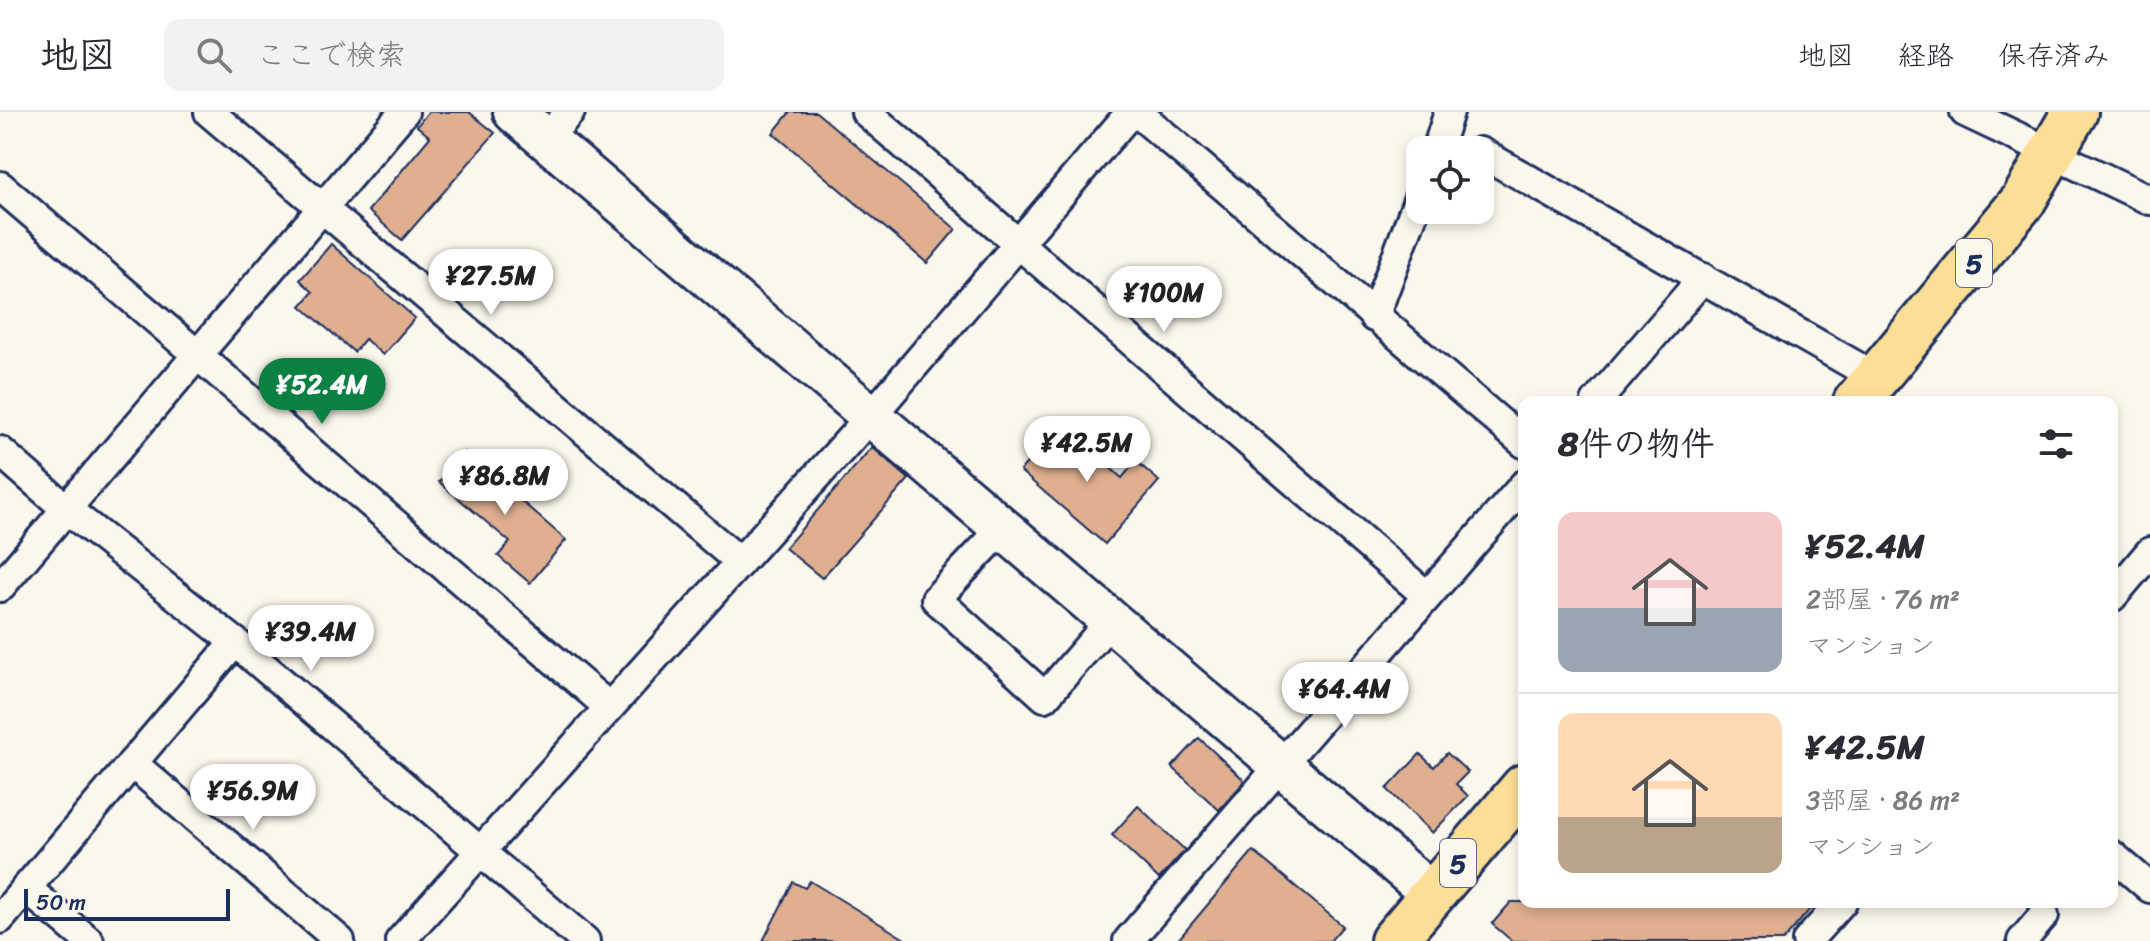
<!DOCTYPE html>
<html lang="ja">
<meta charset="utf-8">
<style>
body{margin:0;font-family:Sriracha,"Klee One",sans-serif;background:#f2f2f3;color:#2b2b33;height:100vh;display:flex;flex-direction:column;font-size:30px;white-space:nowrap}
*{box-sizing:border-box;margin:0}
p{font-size:26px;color:#7c7c81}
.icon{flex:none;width:44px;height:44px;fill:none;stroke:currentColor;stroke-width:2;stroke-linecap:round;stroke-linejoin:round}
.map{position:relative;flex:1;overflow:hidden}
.details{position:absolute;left:1518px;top:284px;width:600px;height:512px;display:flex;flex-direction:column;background:#fff;border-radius:16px;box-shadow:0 4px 12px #0003}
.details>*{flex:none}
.buttons{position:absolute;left:1406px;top:24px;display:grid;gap:16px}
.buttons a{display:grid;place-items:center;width:88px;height:88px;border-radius:16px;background:#fff;box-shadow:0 4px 12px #0003;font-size:40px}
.scale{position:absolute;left:24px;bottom:20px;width:206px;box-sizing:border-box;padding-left:8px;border:4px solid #1b2f5e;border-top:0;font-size:22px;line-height:28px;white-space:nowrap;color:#1b2f5e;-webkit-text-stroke:6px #fbf7ec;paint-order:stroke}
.price{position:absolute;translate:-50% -68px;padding:0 18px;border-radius:28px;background:#fff;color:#222;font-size:26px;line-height:52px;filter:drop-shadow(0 2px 4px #0008)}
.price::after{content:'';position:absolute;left:50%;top:48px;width:24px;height:18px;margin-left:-12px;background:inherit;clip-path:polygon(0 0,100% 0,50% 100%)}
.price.active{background:#0b8043;color:#fff}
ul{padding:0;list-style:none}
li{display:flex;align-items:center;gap:24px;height:200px;padding:0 40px}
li+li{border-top:2px solid #e1e1e2}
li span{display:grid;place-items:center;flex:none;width:224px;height:160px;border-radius:16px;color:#555}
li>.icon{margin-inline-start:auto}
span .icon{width:96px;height:96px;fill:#fffc;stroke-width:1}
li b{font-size:34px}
h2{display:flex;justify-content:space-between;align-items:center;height:96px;padding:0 40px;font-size:34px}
header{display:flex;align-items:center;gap:48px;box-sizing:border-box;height:112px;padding:0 40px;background:#fff;border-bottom:2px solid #e1e1e2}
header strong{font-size:38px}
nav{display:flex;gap:44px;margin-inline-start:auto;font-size:28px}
.search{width:560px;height:72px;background:#f2f2f3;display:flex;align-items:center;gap:20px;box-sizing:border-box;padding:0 28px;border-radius:16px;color:#7c7c81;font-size:30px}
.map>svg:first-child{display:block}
.building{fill:#dfaf90;stroke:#1b2f5e;stroke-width:2}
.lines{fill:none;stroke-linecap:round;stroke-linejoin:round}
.street-casing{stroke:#1b2f5e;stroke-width:34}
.secondary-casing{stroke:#1b2f5e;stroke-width:46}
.primary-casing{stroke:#1b2f5e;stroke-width:50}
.street{stroke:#fbf7ec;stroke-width:28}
.secondary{stroke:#fbf7ec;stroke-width:40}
.primary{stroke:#fcde96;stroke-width:44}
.labels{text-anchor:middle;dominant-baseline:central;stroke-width:6;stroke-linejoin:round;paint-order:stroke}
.shield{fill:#fbf7ec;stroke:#5e6b89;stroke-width:2}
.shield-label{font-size:28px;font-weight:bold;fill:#1b2f5e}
</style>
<header>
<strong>地図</strong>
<div class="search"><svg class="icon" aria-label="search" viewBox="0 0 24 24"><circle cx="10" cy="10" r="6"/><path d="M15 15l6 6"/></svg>ここで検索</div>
<nav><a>地図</a><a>経路</a><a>保存済み</a></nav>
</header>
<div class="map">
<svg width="2150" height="829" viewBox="0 0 2150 829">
<rect width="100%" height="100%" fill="#fbf7ec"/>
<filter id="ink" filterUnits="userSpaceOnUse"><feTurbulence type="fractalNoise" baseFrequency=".0125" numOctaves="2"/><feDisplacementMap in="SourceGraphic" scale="16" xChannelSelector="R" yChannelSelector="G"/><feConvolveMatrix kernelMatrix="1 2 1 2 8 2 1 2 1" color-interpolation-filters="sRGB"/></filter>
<g filter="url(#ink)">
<g class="building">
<polygon points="428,0 469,0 495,21 402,128 368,99 430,25 417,14"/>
<polygon points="790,0 816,0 956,117 927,151 773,21"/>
<polygon points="331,132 415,206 383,243 365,227 354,240 301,194 313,180 300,168"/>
<polygon points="1060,312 1122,366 1136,349 1159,369 1105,432 1020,359"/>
<polygon points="872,335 909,367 822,466 785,436"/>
<polygon points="465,340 566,428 530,471 498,444 510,430 439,370"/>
<polygon points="1199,626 1245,669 1219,698 1172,655"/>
<polygon points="1447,641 1468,660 1456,672 1468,684 1432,721 1387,677 1420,642 1434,655"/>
<polygon points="1138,694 1185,738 1159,767 1112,723"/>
<polygon points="1253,739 1343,814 1330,829 1177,829"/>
<polygon points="810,769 908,829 763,829 793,770 805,776"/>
<polygon points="1511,790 1816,790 1783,829 1512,829 1492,812"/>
</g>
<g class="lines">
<g class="street-casing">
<g id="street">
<polyline points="209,0 740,450"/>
<polyline points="866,0 1427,484"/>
<polyline points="1137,0 1524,331"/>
<polyline points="1965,0 2150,88"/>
<polyline points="546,27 570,0"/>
<polyline points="1437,38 1449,0"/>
<polyline points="1480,40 1877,266"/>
<polyline points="0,74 609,595"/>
<polyline points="1374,205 1420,83"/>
<polyline points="1596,290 1703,166"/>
<polyline points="0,339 65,396 235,530 585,829"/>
<polyline points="1003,416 936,487 1045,585 1111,508"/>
<polyline points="0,475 404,0"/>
<polyline points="2112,485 2150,440"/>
<polyline points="132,651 340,829"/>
<polyline points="2112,743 2150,776"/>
<polyline points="26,776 89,829"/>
<polyline points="0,807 235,530"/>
<polyline points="400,829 871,304 1131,0"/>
<polyline points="1128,829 1524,373"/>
<polyline points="1807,829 1842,790"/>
<polyline points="2022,829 2044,803"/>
</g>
</g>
<g class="secondary-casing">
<polyline id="secondary" points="514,0 1432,782"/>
</g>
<g class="primary-casing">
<g id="primary">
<polyline points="1856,290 2023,89 2075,0"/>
<polyline points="1393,829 1524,675"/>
</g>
</g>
<use href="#street" class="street"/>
<use href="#secondary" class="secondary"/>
<use href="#primary" class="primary"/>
</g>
</g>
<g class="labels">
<g class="shield">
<rect x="1956" y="127" width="36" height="48" rx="6"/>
<rect x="1440" y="727" width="36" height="48" rx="6"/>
</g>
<g class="shield-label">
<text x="1974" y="151">5</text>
<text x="1458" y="751">5</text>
</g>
</g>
</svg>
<div class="buttons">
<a><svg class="icon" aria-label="locate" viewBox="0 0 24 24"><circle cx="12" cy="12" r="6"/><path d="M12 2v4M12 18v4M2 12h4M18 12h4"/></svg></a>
</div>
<div class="scale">50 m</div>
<b class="price" style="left:491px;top:205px">¥27.5M</b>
<b class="price" style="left:1164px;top:222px">¥100M</b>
<b class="price active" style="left:322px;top:314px">¥52.4M</b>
<b class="price" style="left:1087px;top:372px">¥42.5M</b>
<b class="price" style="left:505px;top:405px">¥86.8M</b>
<b class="price" style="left:311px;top:561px">¥39.4M</b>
<b class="price" style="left:1345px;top:618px">¥64.4M</b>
<b class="price" style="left:253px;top:720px">¥56.9M</b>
<section class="details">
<h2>8件の物件<svg class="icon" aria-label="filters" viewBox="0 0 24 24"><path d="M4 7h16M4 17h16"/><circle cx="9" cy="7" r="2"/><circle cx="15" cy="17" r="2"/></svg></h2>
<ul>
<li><span style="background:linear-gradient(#f6c9c9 60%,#9aa5b1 0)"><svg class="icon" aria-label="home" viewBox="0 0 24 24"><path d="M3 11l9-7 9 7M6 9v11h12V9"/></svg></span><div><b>¥52.4M</b><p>2部屋 · 76 m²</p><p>マンション</p></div></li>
<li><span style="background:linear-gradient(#ffd9b3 65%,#b9a48a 0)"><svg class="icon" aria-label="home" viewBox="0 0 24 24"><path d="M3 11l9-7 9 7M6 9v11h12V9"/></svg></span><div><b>¥42.5M</b><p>3部屋 · 86 m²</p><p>マンション</p></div></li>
</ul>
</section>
</div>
